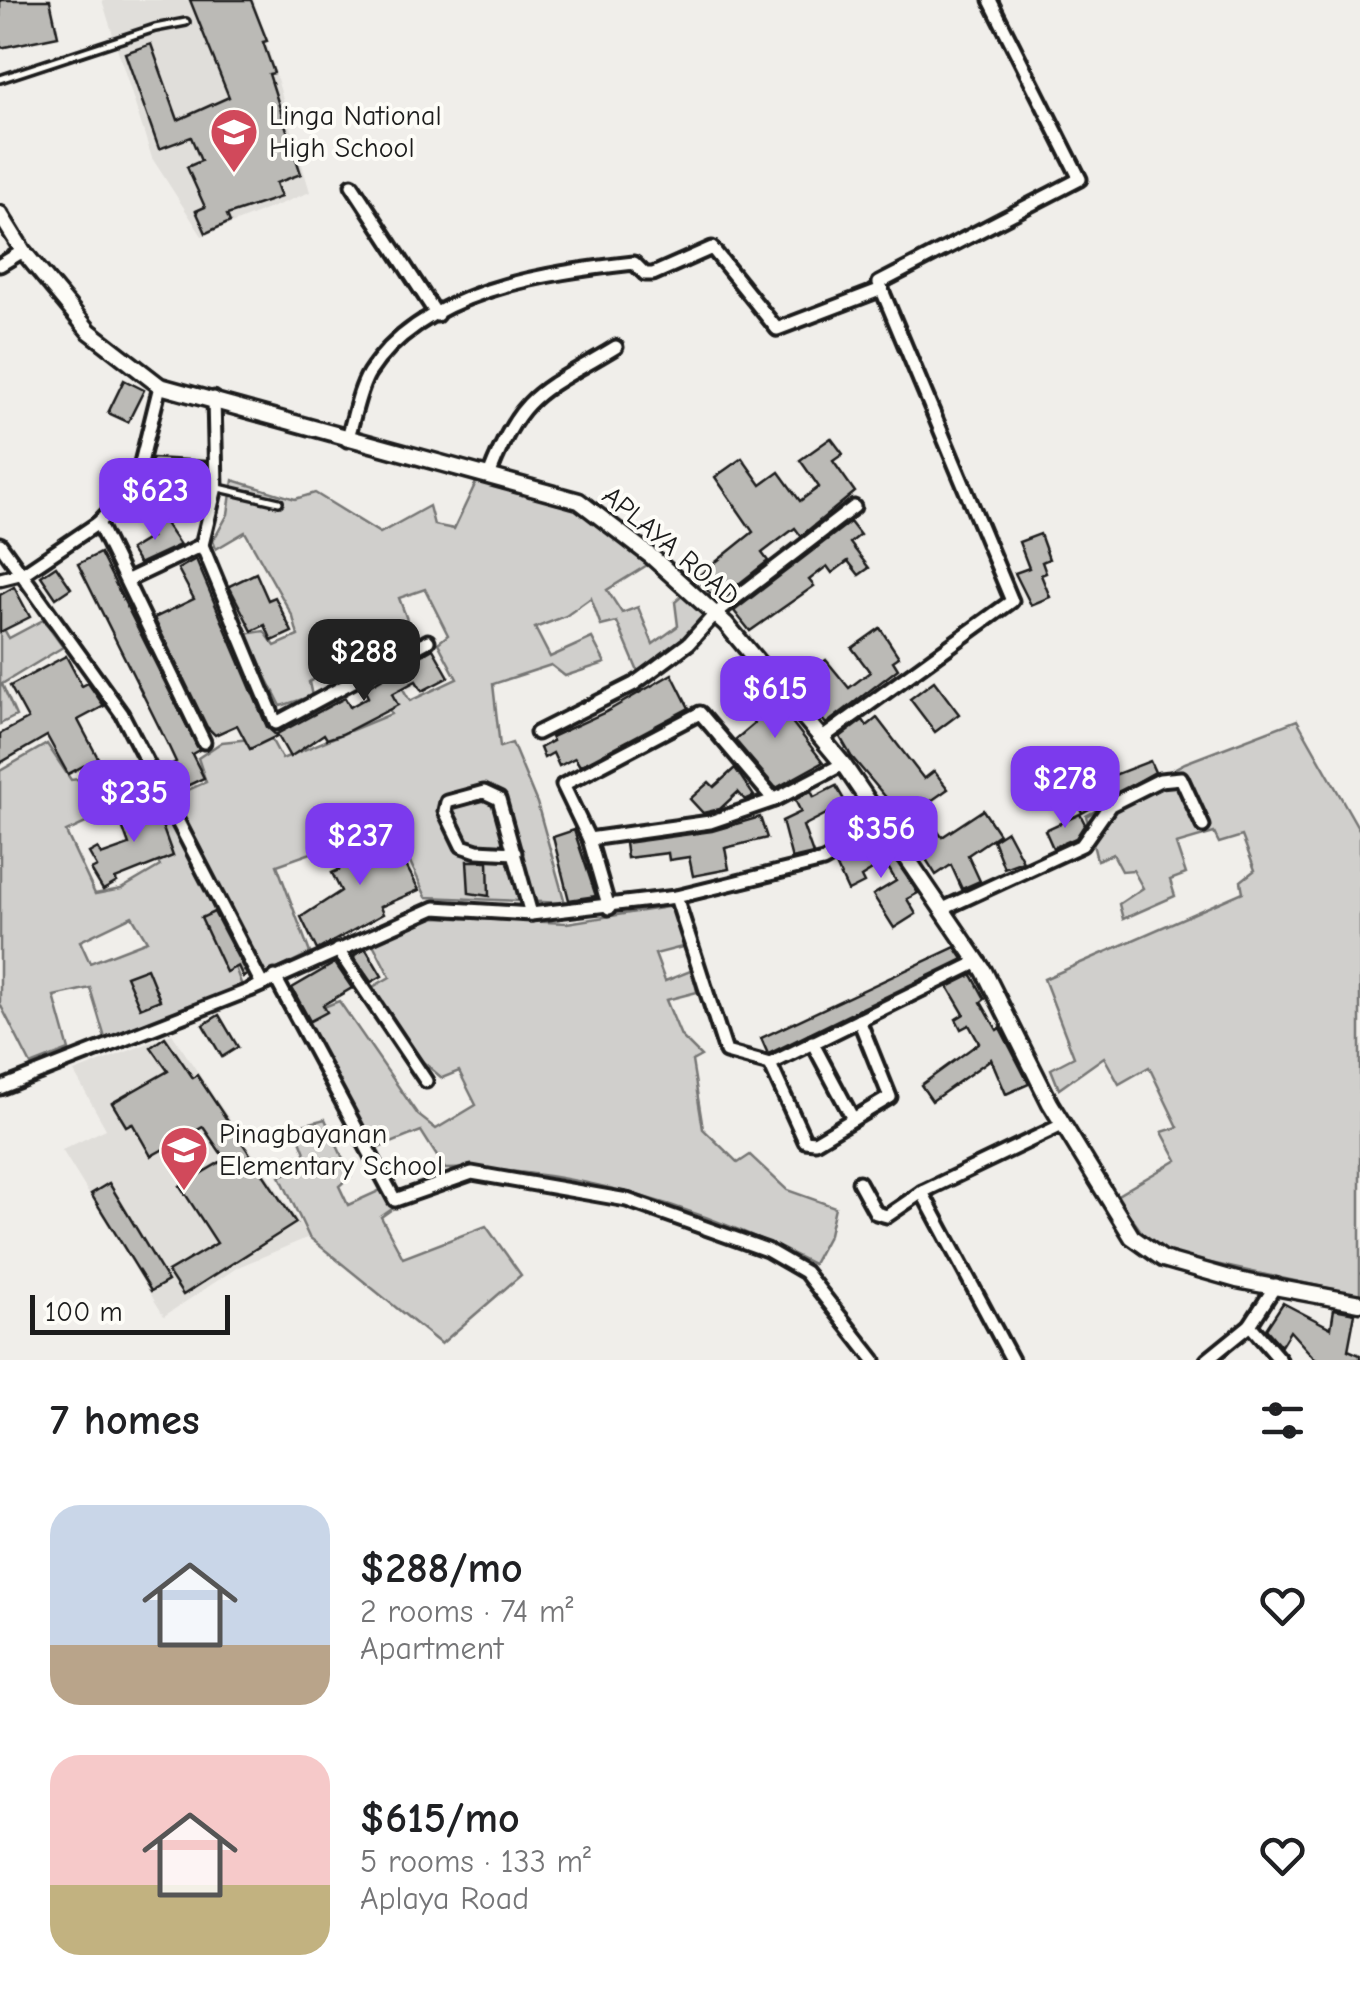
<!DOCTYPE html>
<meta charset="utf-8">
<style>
body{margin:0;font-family:"Comic Neue",sans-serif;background:#f2f2f2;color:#202124;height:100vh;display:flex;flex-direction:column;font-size:38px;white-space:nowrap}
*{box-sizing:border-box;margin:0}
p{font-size:32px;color:#757577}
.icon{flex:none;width:55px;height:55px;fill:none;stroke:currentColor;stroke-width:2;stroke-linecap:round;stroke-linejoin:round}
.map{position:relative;height:1360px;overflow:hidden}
.drawer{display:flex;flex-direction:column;background:#fff;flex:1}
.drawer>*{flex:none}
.scale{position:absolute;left:30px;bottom:25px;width:200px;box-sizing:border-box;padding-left:10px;border:5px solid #1c1c1c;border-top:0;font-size:28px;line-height:35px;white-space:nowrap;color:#1c1c1c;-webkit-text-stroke:8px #fdfcf7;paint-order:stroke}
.price{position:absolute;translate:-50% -85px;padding:0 22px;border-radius:20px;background:#7c3aed;color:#fff;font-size:32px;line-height:65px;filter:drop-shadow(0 2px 5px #0008)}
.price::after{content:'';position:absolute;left:50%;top:60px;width:30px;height:22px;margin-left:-15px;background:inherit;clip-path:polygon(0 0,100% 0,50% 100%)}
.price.current{background:#222;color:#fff}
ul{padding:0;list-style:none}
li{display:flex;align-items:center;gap:30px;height:250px;padding:0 50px}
li span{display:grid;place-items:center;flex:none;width:280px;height:200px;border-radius:30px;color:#555}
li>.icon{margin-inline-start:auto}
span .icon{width:120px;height:120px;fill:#fffc;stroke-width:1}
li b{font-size:42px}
h2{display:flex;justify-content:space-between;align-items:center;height:120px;padding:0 50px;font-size:42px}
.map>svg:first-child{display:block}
.built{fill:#e0deda}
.green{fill:#d0cfcc;stroke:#767674;stroke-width:2.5;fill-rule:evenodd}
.building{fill:#bbbab6;stroke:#1c1c1c;stroke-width:2.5}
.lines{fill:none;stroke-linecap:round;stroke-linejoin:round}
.service-casing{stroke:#1c1c1c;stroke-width:12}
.minor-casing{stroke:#1c1c1c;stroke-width:19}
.tertiary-casing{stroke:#1c1c1c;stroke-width:21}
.service{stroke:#fdfcf7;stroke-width:5}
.minor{stroke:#fdfcf7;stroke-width:11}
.tertiary{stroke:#fdfcf7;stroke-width:14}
.labels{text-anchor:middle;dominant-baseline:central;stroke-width:8;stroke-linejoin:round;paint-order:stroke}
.poi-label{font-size:28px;fill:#1c1c1c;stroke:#fdfcf7;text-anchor:start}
.street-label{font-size:28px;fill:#1c1c1c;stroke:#fdfcf7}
</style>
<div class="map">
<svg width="1360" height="1360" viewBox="0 0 1360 1360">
<rect width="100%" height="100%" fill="#f0eeea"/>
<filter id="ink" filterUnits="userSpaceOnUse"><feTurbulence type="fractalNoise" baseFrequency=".01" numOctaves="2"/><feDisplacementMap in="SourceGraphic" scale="20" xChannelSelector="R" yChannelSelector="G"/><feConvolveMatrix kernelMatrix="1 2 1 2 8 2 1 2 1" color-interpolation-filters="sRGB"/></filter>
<g filter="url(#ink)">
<g class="built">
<polygon points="102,0 254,0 310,192 202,236 152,158"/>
<polygon points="172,1034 309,1237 238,1267 164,1316 62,1150 106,1129 74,1072"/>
</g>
<g class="green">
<polygon points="479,476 572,505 649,564 607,590 622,613 638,607 653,644 678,626 675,602 683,595 706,613 689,636 639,674 617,622 601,626 591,598 566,616 535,628 550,657 592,638 605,663 565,676 551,665 493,684 500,747 512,743 537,803 565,903 426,897 393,824 277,865 310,953 263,976 172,797 206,782 198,758 222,742 270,737 282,759 391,714 376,676 390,667 410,701 457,679 438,643 448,635 425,589 399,598 412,633 371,659 351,627 335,665 309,682 312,696 281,706 245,634 264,631 275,646 298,636 293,617 245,532 216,549 213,541 228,514 233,480 295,499 315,493 380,533 429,506 434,525 454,529"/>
<polygon points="43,620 63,647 2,684 16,716 0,724 0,622 9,638"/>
<polygon points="1297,720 1360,831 1360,1295 1169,1254 1148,1241 1116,1196 1177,1160 1162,1132 1178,1127 1149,1067 1119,1084 1104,1057 1059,1089 1051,1069 1074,1057 1044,979 1243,892 1241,881 1255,870 1242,836 1219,843 1214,833 1176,844 1186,874 1170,880 1175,896 1123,919 1119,904 1143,888 1133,870 1122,871 1113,854 1097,860 1086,816 1185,763"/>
<path d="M 47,744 L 71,780 L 133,772 L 155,791 L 66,832 L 95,894 L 121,889 L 160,866 L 145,835 L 161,799 L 212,905 L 242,986 L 105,1038 L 90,988 L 54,996 L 69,1050 L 31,1065 L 0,1004 L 0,771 ZM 132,916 L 147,941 L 90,963 L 80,941 Z"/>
<path d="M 674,906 L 686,946 L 655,954 L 665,981 L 693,970 L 697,992 L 666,1000 L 681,1036 L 701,1056 L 692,1061 L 703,1129 L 738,1163 L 750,1155 L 787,1190 L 835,1207 L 829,1234 L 813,1264 C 704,1208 569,1166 445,1169 L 421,1131 L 376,1149 L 301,1016 L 339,1001 L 418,1115 L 436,1129 L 476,1105 L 459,1071 L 442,1078 L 416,1056 L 371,988 L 390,977 L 371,940 L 435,917 L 567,923 Z"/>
<polygon points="325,1119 351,1176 339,1186 348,1205 383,1189 395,1207 381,1217 403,1258 486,1226 521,1275 441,1344 309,1237 280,1176 309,1163 295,1127"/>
</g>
<g class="building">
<polygon points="0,0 50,0 58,36 0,48"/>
<polygon points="190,0 251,0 267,41 263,42 274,73 269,74 301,174 276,183 281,197 227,215 230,222 206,233 196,211 205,207 187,167 201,161 191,137 159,149 125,53 151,44 178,120 229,97"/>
<polygon points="124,380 144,390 128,422 108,413"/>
<polygon points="831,438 843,454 833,461 855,492 801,536 795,528 775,543 762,553 768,561 717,601 696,578 753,532 715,477 742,458 761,485 779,472 800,501 819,487 800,460"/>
<polygon points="152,458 206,461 206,481 151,477"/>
<polygon points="162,519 180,545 139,564 130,550 151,537 146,529"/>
<polygon points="850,522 860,535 850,543 869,568 859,575 848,561 832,573 827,566 809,580 814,586 750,631 734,611"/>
<polygon points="1040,534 1049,559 1042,562 1046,573 1041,575 1050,597 1031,605 1015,573 1029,568 1019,542"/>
<polygon points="100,553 199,750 192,754 204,778 178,790 166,767 176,762 169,747 78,564"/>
<polygon points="196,559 267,727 277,736 250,749 237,725 215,735 207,727 154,618 194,599 178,569"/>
<polygon points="56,566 71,588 56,598 41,576"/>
<polygon points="256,573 268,600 275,597 292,632 272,641 265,625 252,631 229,586"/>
<polygon points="14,587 30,617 0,632 0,595"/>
<polygon points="880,628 899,657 893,661 898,669 826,724 812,706 821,699 804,677 826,660 849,688 870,672 852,648"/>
<polygon points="433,649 449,677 422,691 416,681 392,694 398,705 342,734 327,739 324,734 290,757 277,734 345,698 350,707 368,697 364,689"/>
<polygon points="66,656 82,686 88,683 104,706 78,720 98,758 68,774 47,736 0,763 0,734 28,719 10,686"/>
<polygon points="672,674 689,708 580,766 575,758 559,766 553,753 544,758 540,748 553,741 551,737 606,712"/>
<polygon points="934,681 959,714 935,732 910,699"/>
<polygon points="763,685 823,762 776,788 735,740 755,723 740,706"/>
<polygon points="877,718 924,779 934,771 948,789 921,808 942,837 983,810 999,834 968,855 980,881 962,889 951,865 936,875 889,801 851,756 840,737 863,720 867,726"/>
<polygon points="1150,761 1155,772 1082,813 1073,791"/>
<polygon points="735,768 754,796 745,800 738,792 720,809 703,813 690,799 709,782 714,787"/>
<polygon points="836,786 861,829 849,836 836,809 803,826 813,854 792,859 782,821 801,812 795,800 811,791 814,797"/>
<polygon points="113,795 119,810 88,823 82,808"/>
<polygon points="152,798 173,856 115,879 117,882 103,890 91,870 97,867 89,853 98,848 101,855 129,845 117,812"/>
<polygon points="1080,814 1085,824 1076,838 1053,848 1045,830"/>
<polygon points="760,817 767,838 725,848 729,869 693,876 689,857 669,860 668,853 627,858 625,843 712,831"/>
<polygon points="384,824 419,890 380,907 383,914 317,950 301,917 341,891 332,873 339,870 327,845 346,835 359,860 377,851 368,832"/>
<polygon points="574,830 596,896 569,900 553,837"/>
<polygon points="1007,831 1023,861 1004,868 993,840"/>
<polygon points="882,840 918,893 907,899 916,914 894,928 873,895 896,881 885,862 861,877 864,883 848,891 836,865"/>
<polygon points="467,861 488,861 489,896 469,893"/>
<polygon points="214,912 247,975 243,977 238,966 226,972 201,918"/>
<polygon points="955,947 963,959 768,1054 761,1038"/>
<polygon points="366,949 382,976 371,982 353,956"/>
<polygon points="335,963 352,988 323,1005 327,1012 310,1021 292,988"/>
<polygon points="147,968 160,1000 140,1008 126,976"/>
<polygon points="972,975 985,999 981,1002 997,1030 1000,1028 1029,1084 1006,1094 991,1059 932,1101 921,1085 979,1043 969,1025 961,1029 956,1019 964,1014 948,987"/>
<polygon points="219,1015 238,1047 222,1057 203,1025"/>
<polygon points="165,1037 193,1078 197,1075 296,1223 183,1295 168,1272 217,1243 180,1186 225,1159 203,1127 151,1156 132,1123 126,1126 112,1103 168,1071 151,1047"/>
<polygon points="109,1183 168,1281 151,1291 91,1194"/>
<polygon points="1283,1303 1331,1328 1334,1309 1355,1313 1348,1350 1360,1355 1360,1360 1316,1360 1290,1331 1281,1346 1266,1329"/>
</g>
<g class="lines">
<g class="service-casing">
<g id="service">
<polyline points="0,79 155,28 186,22"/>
<polyline points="219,488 279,502"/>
</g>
</g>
<g class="minor-casing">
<g id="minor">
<polyline points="352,185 437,315"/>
<polyline points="0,265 23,251"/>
<path d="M 347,440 C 354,420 358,391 369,373 C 423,290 545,273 634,263 L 645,274 L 653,274 L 712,248 L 777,329 L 882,289"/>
<path d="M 490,473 C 522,390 544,391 616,347"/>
<polyline points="98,523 204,742"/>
<polyline points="0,544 122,714 262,984"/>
<polyline points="202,545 276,723 428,641"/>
<polyline points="0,579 24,573 98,523 136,483 160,386"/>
<polyline points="128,580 202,545 216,487 214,398"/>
<polyline points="537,733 634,684 689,643 715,614 854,507"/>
<polyline points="821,739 1012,601 879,283 1080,179 990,0"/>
<polyline points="589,839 710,822 774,800 843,764"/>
<polyline points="515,853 477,851 462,846 445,811 447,802 484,792 499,799 531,914"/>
<polyline points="676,897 726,1052 770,1064 978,962"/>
<polyline points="609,908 589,839 563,785 700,713 774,800"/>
<polyline points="943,909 1082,845 1110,805 1160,780 1181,778 1203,826"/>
<polyline points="338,950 426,1081"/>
<polyline points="275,977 395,1200 472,1173 627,1200 767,1250 805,1272 874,1360"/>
<polyline points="812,1042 853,1119"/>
<polyline points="770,1064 805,1141 815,1142 890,1097 859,1020"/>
<polyline points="0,1088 250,990 435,908 531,914 676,897 823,861 885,827"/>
<polyline points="859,1182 876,1213 887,1216 922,1192"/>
<polyline points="1250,1325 1280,1360"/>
<polyline points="1012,1360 922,1192 1062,1125"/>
<polyline points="1207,1360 1250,1325 1276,1285"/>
</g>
</g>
<g class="tertiary-casing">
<polyline id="tertiary" points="0,214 23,251 89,331 160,386 579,501 652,557 726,624 843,764 984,971 1050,1103 1132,1237 1163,1259 1237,1280 1360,1303"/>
</g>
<use href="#service" class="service"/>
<use href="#minor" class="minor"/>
<use href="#tertiary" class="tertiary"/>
</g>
</g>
<defs>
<g id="school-pin" transform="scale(2.5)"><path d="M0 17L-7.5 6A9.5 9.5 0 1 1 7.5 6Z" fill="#d1495b" stroke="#fdfcf7"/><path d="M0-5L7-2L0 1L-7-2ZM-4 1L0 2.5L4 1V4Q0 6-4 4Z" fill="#fff"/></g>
</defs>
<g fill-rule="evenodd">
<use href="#school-pin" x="234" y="132"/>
<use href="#school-pin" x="184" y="1150"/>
</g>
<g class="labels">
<g class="poi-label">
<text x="269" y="116">Linga National<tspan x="269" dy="32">High School</tspan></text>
<text x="219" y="1134">Pinagbayanan<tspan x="219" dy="32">Elementary School</tspan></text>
</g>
<g class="street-label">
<text transform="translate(671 546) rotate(40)">APLAYA ROAD</text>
</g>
</g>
</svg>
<div class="scale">100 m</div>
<b class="price" style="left:155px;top:543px">$623</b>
<b class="price current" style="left:364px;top:704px">$288</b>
<b class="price" style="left:775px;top:741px">$615</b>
<b class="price" style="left:1065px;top:831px">$278</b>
<b class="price" style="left:134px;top:845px">$235</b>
<b class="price" style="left:881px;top:881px">$356</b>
<b class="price" style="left:360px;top:888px">$237</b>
</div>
<section class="drawer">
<h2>7 homes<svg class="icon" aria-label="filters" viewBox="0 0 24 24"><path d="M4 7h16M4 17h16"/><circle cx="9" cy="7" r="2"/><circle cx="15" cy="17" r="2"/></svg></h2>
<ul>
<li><span style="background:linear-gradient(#c9d6e8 70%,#b9a48a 0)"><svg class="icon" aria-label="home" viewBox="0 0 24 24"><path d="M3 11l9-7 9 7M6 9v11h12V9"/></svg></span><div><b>$288/mo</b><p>2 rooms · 74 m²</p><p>Apartment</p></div><svg class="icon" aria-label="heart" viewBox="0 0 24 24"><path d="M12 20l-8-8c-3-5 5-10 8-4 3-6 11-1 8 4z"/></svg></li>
<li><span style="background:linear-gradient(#f6c9c9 65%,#c2b280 0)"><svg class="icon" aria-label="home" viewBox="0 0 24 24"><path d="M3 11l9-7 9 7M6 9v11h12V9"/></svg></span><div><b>$615/mo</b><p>5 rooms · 133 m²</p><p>Aplaya Road</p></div><svg class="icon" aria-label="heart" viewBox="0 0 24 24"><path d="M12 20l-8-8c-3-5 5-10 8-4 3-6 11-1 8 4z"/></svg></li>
</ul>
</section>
